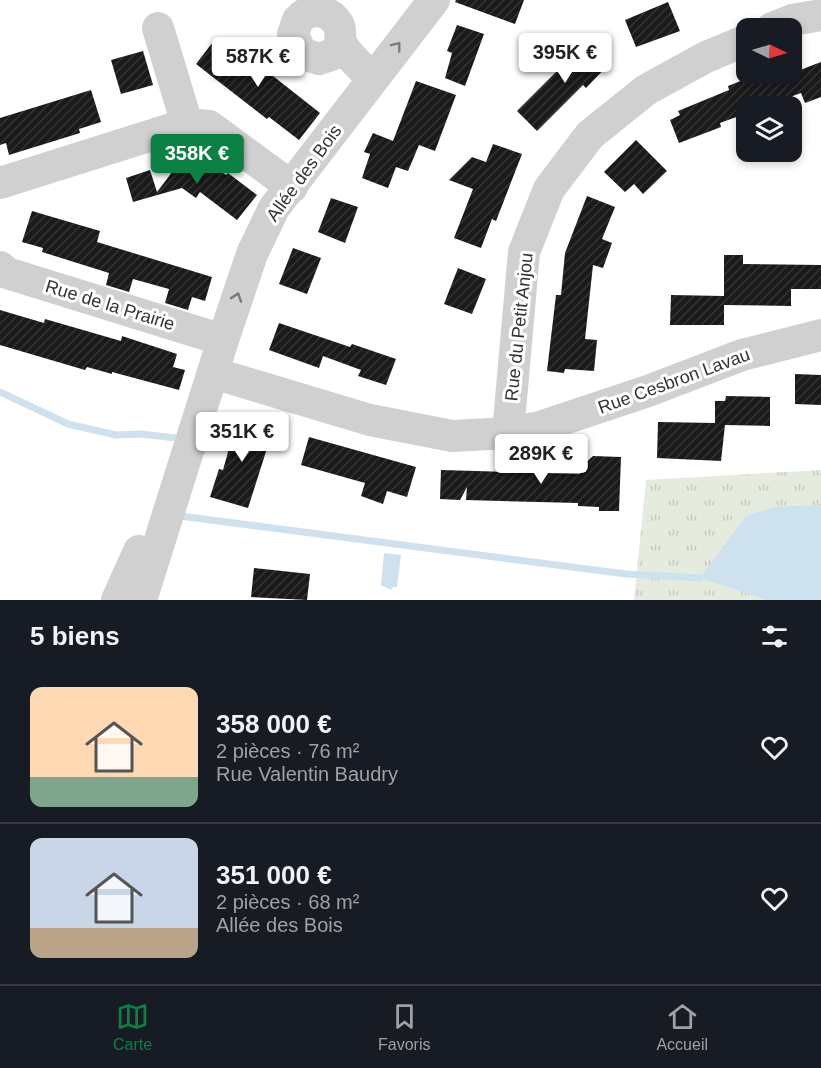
<!DOCTYPE html>
<html lang="fr">
<meta charset="utf-8">
<style>
body{margin:0;font-family:Arial,sans-serif;background:#20242c;color:#f1f3f6;height:100vh;display:flex;flex-direction:column;font-size:22px;white-space:nowrap}
*{box-sizing:border-box;margin:0}
p{font-size:20px;color:#9ea1a6}
.icon{flex:none;width:33px;height:33px;fill:none;stroke:currentColor;stroke-width:2;stroke-linecap:round;stroke-linejoin:round}
.map{position:relative;height:600px;overflow:hidden}
.side{display:flex;flex-direction:column;background:#171b24;flex:1}
.side>*{flex:none}
.needle{width:39px;rotate:95deg}
.buttons{position:absolute;left:736px;top:18px;display:grid;gap:12px}
.buttons a{display:grid;place-items:center;width:66px;height:66px;border-radius:12px;background:#171b24;box-shadow:0 3px 9px #0003;font-size:30px}
.price{position:absolute;translate:-50% -51px;padding:0 14px;border-radius:6px;background:#fff;color:#222;font-size:20px;line-height:39px;filter:drop-shadow(0 2px 3px #0008)}
.price::after{content:'';position:absolute;left:50%;top:36px;width:18px;height:14px;margin-left:-9px;background:inherit;clip-path:polygon(0 0,100% 0,50% 100%)}
.price.current{background:#0b8043;color:#fff}
ul{padding:0;list-style:none}
li{display:flex;align-items:center;gap:18px;height:150px;padding:0 30px}
li+li{border-top:2px solid #363941}
li span{display:grid;place-items:center;flex:none;width:168px;height:120px;border-radius:12px;color:#555}
li>.icon{margin-inline-start:auto}
span .icon{width:72px;height:72px;fill:#fffc;stroke-width:1}
li b{font-size:26px}
h2{display:flex;justify-content:space-between;align-items:center;height:72px;padding:0 30px;font-size:26px}
.tab-bar{display:flex;justify-content:space-around;align-items:center;height:84px;border-top:2px solid #363941;background:#171b24;font-size:16px;color:#9ea1a6}
.tab-bar a{display:grid;justify-items:center;gap:3px}
.tab-bar .current{color:#0b8043}
.map>svg:first-child{display:block}
.grass{fill:url(#grass-tufts)}
.water{fill:#cee1ef}
.lines{fill:none;stroke-linecap:round;stroke-linejoin:round}
.stream{stroke:#cee1ef;stroke-width:7}
.building{fill:url(#building-hatch)}
.minor{stroke:#d0d0d0;stroke-width:32}
.oneway{stroke:#7a7a7a}
.labels{text-anchor:middle;dominant-baseline:central;stroke-width:6;stroke-linejoin:round;paint-order:stroke}
.street-label{font-size:18px;fill:#333;stroke:#fff}
</style>
<div class="map">
<svg width="821" height="600" viewBox="0 0 821 600">
<defs>
<pattern id="grass-tufts" width="24" height="20" patternUnits="userSpaceOnUse" patternTransform="scale(1.5)"><rect width="24" height="20" fill="#e5ecde"/><path d="M3 7l-1-3M5 7V3M7 7l1-3M15 17l-1-3M17 17v-4M19 17l1-3" fill="none" stroke="#c5cbbf"/></pattern>
<pattern id="building-hatch" width="6" height="6" patternUnits="userSpaceOnUse" patternTransform="scale(1.5)"><rect width="6" height="6" fill="#1a1a1a"/><path d="M-1 1l2-2M0 6l6-6M5 7l2-2" fill="none" stroke="#333"/></pattern>
</defs>
<rect width="100%" height="100%" fill="#fff"/>
<polygon class="grass" points="821,470 821,600 634,600 646,480"/>
<g class="water">
<polygon points="821,505 821,600 767,600 700,578 746,516 774,507"/>
<polygon points="384,553 401,555 397,587 393,587 391,590 381,585"/>
</g>
<g class="lines">
<g class="stream">
<polyline points="0,392 68,424 116,435 141,434 176,438"/>
<polyline points="180,516 626,574 700,578"/>
</g>
</g>
<g class="building">
<polygon points="456,0 524,0 515,24 455,2"/>
<polygon points="668,2 680,31 636,47 625,20"/>
<polygon points="457,25 484,34 465,86 445,78 452,53 447,51"/>
<polygon points="216,38 237,53 240,50 320,113 299,140 269,117 267,119 196,64"/>
<polygon points="589,39 612,61 586,88 583,85 537,131 517,111"/>
<polygon points="143,51 153,85 121,94 111,60"/>
<polygon points="821,62 821,97 805,103 801,93 765,106 747,106 747,113 720,123 721,127 679,143 670,120 680,115 678,111 729,90 728,86 753,76 772,74 774,80"/>
<polygon points="416,81 456,95 435,151 419,145 408,171 396,167 388,188 362,178 370,154 364,152 373,133 393,141"/>
<polygon points="91,90 101,122 79,129 80,133 9,155 6,143 0,145 0,118"/>
<polygon points="636,140 667,171 643,194 634,184 625,192 604,172"/>
<polygon points="493,144 522,154 496,221 492,219 481,248 454,238 473,189 449,180 472,157 486,162"/>
<polygon points="188,151 204,164 207,160 226,175 228,173 257,195 237,220 200,192 196,198 182,188 133,202 126,178 150,170 157,192"/>
<polygon points="587,196 615,207 602,239 612,243 603,268 593,265 585,339 597,340 594,371 565,369 564,373 547,371 556,295 561,295 565,253"/>
<polygon points="331,198 358,207 345,243 318,232"/>
<polygon points="32,211 100,231 97,242 212,277 205,301 192,297 188,310 165,303 169,289 133,279 129,292 106,285 109,273 42,252 43,248 22,242"/>
<polygon points="293,248 321,258 307,294 279,284"/>
<polygon points="724,255 743,255 743,264 821,265 821,289 791,289 791,306 724,305 724,325 670,325 671,295 724,296"/>
<polygon points="458,268 486,279 472,314 444,304"/>
<polygon points="0,310 44,323 45,319 121,341 122,336 177,354 173,367 185,370 179,390 112,372 112,374 87,367 85,370 0,345"/>
<polygon points="279,323 350,347 352,344 396,359 386,385 358,376 361,370 323,356 319,368 269,350"/>
<polygon points="795,374 821,375 821,405 795,404"/>
<polygon points="726,396 770,397 770,426 725,425 721,461 657,458 658,422 715,423 715,401 725,401"/>
<polygon points="238,416 267,424 263,437 270,439 248,508 210,497 219,469 223,470"/>
<polygon points="309,437 416,467 407,497 387,491 383,504 361,496 365,483 301,465"/>
<polygon points="593,456 621,457 619,511 599,511 599,507 578,506 578,503 466,500 467,487 460,500 440,499 441,470 580,474 580,468"/>
<polygon points="254,568 310,574 307,600 251,597"/>
</g>
<g class="lines">
<g class="minor">
<polyline points="158,28 187,124"/>
<polyline points="772,28 792,20 821,15"/>
<path d="M 341,42 L 334,54 L 319,59 L 301,53 L 293,34 C 295,30 296,24 298,20 C 309,6 330,10 338,24 C 342,30 339,36 341,42 C 345,53 364,70 372,78"/>
<polyline points="0,183 187,124 209,126 292,187"/>
<polyline points="0,267 7,273 223,340"/>
<polyline points="213,373 370,420 452,436 508,433 540,427 648,391 742,355 821,335"/>
<polyline points="508,433 524,252 549,189 590,135 646,90 706,57 747,40"/>
<polyline points="117,600 139,551"/>
<polyline points="141,600 223,340 252,254 274,208 434,0"/>
</g>
</g>
<defs><path id="oneway-chevron" d="M-2-3.5L2.5 0L-2 3.5" fill="none" stroke-width="1.6" stroke-linecap="round" stroke-linejoin="round" transform="scale(1.5)"/></defs>
<g class="oneway">
<use href="#oneway-chevron" transform="translate(397 46) rotate(-52)"/>
<use href="#oneway-chevron" transform="translate(237 297) rotate(-71)"/>
</g>
<g class="labels">
<g class="street-label">
<text transform="translate(304 173) rotate(-54)">Allée des Bois</text>
<text transform="translate(110 305) rotate(17)">Rue de la Prairie</text>
<text transform="translate(519 327) rotate(-84)">Rue du Petit Anjou</text>
<text transform="translate(674 381) rotate(-20)">Rue Cesbron Lavau</text>
</g>
</g>
</svg>
<div class="buttons">
<a><svg class="needle" viewBox="-14 -14 28 28"><path d="M0-13l5 13h-10z" fill="#e53935"/><path d="M0 13l5-13h-10z" fill="#9ea1a6"/></svg></a>
<a><svg class="icon" aria-label="layers" viewBox="0 0 24 24"><path d="M12 4l9 5-9 5-9-5zM3 14l9 5 9-5"/></svg></a>
</div>
<b class="price" style="left:565px;top:84px">395K €</b>
<b class="price" style="left:258px;top:88px">587K €</b>
<b class="price current" style="left:197px;top:185px">358K €</b>
<b class="price" style="left:242px;top:463px">351K €</b>
<b class="price" style="left:541px;top:485px">289K €</b>
</div>
<section class="side">
<h2>5 biens<svg class="icon" aria-label="filters" viewBox="0 0 24 24"><path d="M4 7h16M4 17h16"/><circle cx="9" cy="7" r="2"/><circle cx="15" cy="17" r="2"/></svg></h2>
<ul>
<li><span style="background:linear-gradient(#ffd9b3 75%,#7fa58c 0)"><svg class="icon" aria-label="home" viewBox="0 0 24 24"><path d="M3 11l9-7 9 7M6 9v11h12V9"/></svg></span><div><b>358 000 €</b><p>2 pièces · 76 m²</p><p>Rue Valentin Baudry</p></div><svg class="icon" aria-label="heart" viewBox="0 0 24 24"><path d="M12 20l-8-8c-3-5 5-10 8-4 3-6 11-1 8 4z"/></svg></li>
<li><span style="background:linear-gradient(#c9d6e8 75%,#b9a48a 0)"><svg class="icon" aria-label="home" viewBox="0 0 24 24"><path d="M3 11l9-7 9 7M6 9v11h12V9"/></svg></span><div><b>351 000 €</b><p>2 pièces · 68 m²</p><p>Allée des Bois</p></div><svg class="icon" aria-label="heart" viewBox="0 0 24 24"><path d="M12 20l-8-8c-3-5 5-10 8-4 3-6 11-1 8 4z"/></svg></li>
</ul>
</section>
<nav class="tab-bar">
<a class="current"><svg class="icon" aria-label="map" viewBox="0 0 24 24"><path d="M3 6l6-2 6 2 6-2v14l-6 2-6-2-6 2zM9 4v14M15 6v14"/></svg>Carte</a>
<a><svg class="icon" aria-label="saved" viewBox="0 0 24 24"><path d="M7 4h10v16l-5-4-5 4z"/></svg>Favoris</a>
<a><svg class="icon" aria-label="home" viewBox="0 0 24 24"><path d="M3 11l9-7 9 7M6 9v11h12V9"/></svg>Accueil</a>
</nav>
